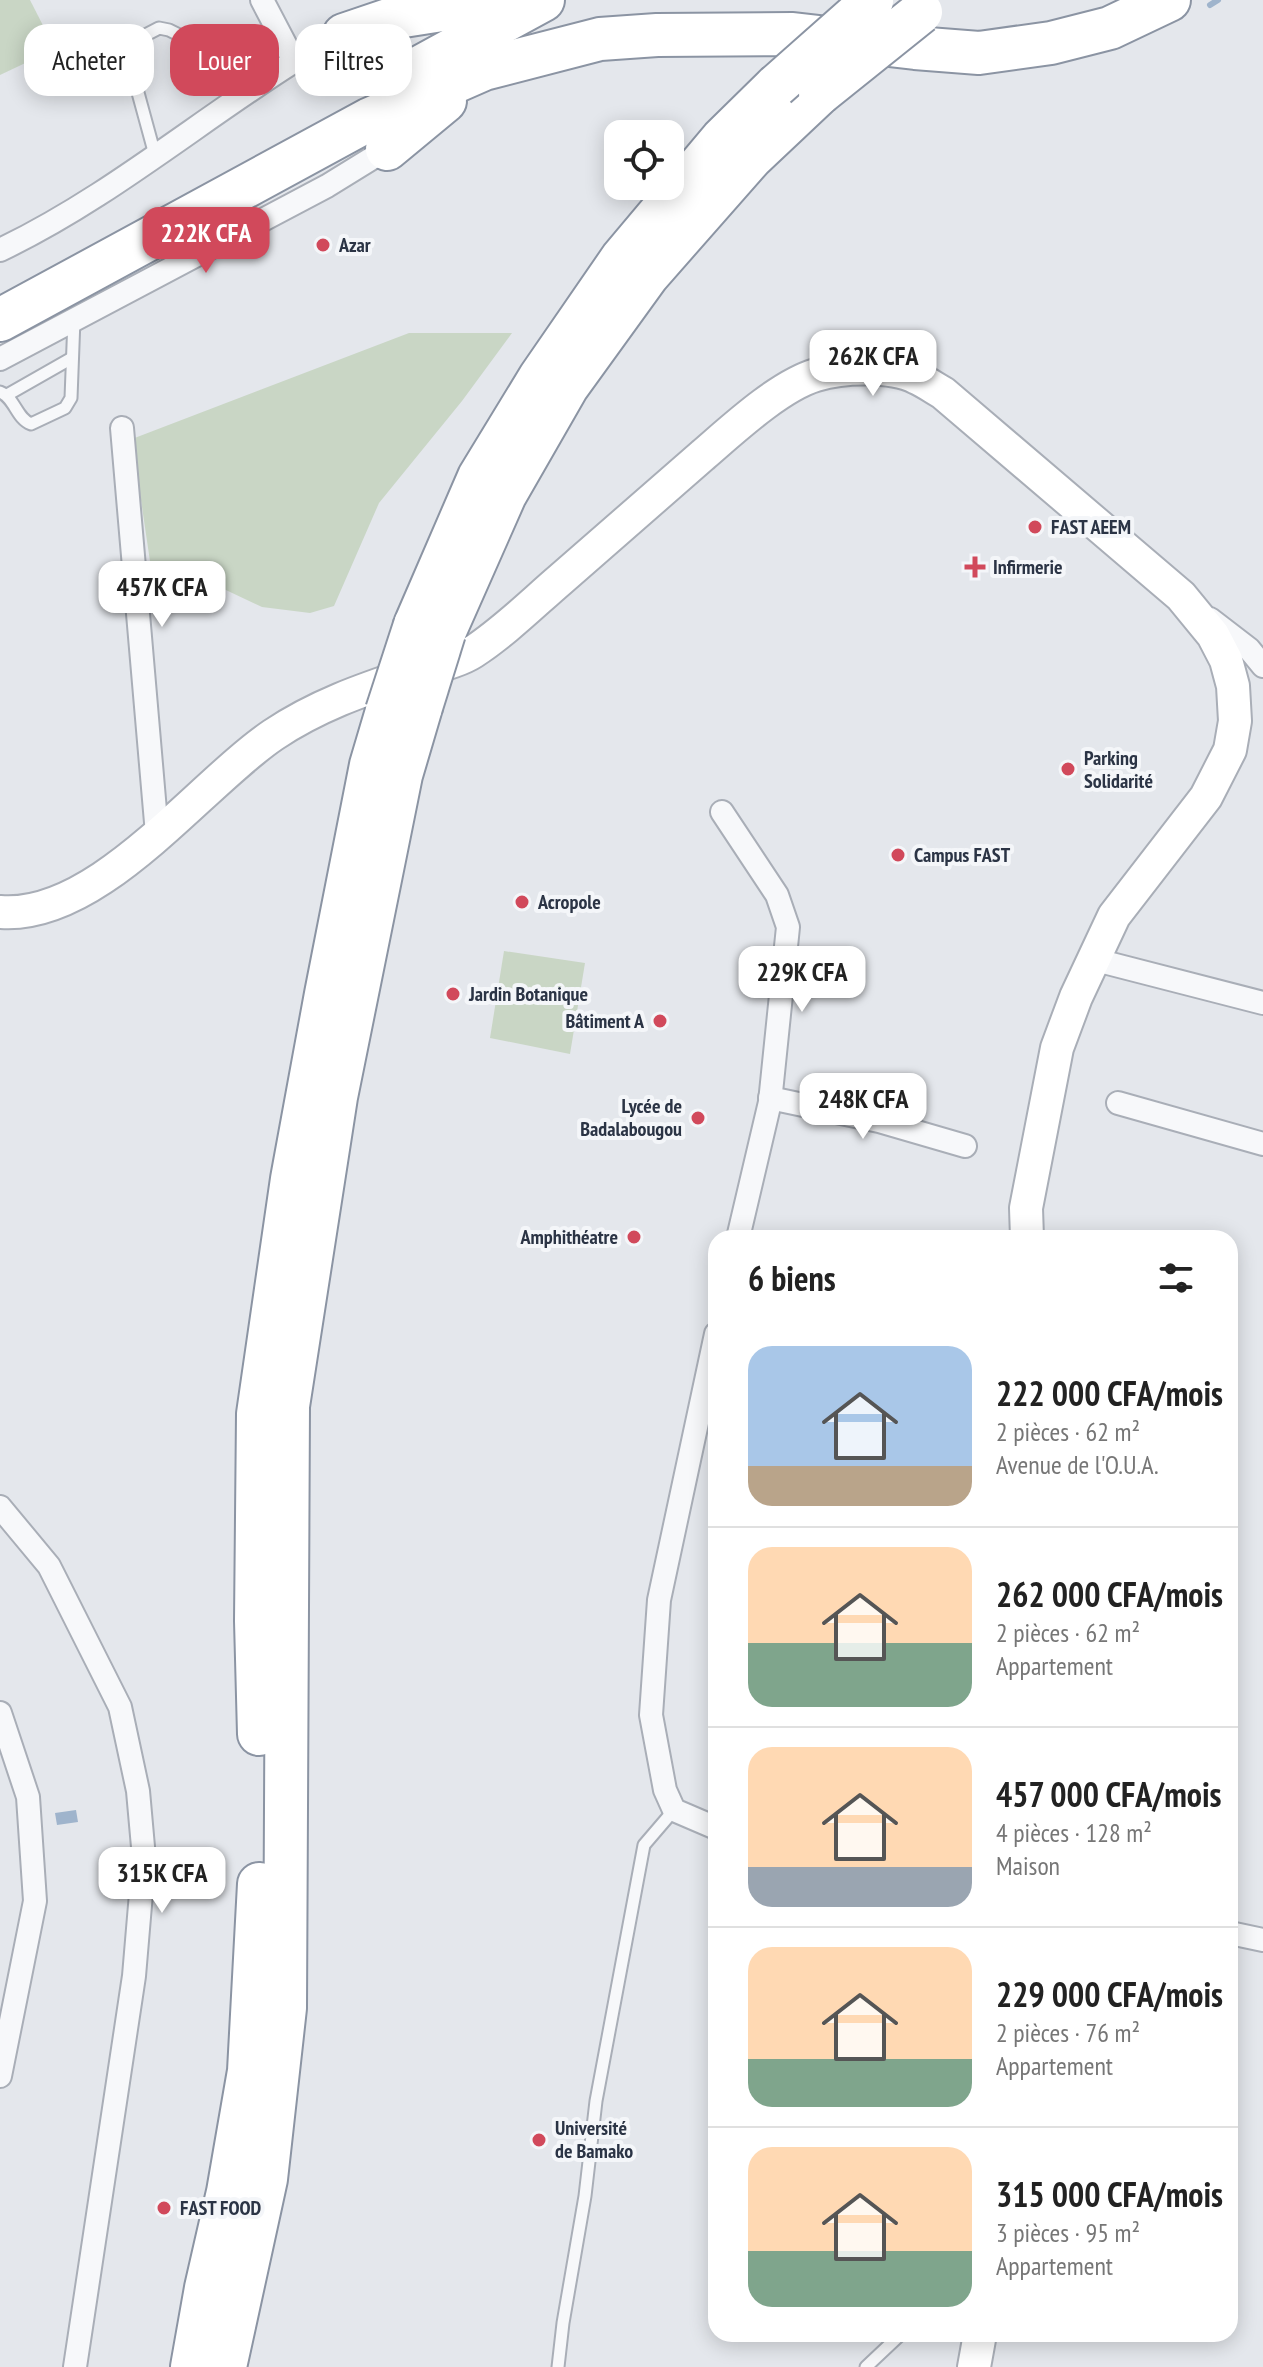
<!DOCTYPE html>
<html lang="fr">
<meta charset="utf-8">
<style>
body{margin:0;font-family:"PT Sans Narrow",sans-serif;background:#f6f6f6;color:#222;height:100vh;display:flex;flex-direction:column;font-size:30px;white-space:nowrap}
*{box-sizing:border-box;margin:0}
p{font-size:26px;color:#767676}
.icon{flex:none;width:44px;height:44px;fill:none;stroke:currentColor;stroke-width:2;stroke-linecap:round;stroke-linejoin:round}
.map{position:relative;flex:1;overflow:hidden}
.drawer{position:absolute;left:708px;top:1230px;width:530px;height:1112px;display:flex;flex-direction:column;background:#fff;border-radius:24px;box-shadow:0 4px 20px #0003}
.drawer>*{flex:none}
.banner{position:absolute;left:24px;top:24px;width:564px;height:72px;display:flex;gap:16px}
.controls{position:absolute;left:604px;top:120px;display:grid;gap:16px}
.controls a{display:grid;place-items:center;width:80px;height:80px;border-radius:16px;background:#fff;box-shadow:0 4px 20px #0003;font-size:40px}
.price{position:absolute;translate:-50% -68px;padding:0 18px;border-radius:16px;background:#fff;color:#222;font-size:26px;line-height:52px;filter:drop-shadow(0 2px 4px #0008)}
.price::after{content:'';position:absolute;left:50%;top:48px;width:24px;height:18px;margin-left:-12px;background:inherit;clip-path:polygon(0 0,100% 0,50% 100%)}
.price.on{background:#d1495b;color:#fff}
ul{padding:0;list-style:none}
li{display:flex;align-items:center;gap:24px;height:200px;padding:0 40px}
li+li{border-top:2px solid #e0e0e0}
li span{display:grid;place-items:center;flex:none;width:224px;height:160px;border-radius:24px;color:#555}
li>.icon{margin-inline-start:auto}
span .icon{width:96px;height:96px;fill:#fffc;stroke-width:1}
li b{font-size:34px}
h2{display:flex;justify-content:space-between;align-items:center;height:96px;padding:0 40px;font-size:34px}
.pill{padding:0 28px;border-radius:24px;background:#fff;box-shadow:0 4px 20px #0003;font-size:28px;line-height:72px}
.pill.on{background:#d1495b;color:#fff}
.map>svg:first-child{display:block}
.green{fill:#c9d6c5}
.water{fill:#9fb4cc}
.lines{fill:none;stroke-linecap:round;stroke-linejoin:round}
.stream{stroke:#9fb4cc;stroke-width:6}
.lane-casing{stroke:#a9aeb7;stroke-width:15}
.street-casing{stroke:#a9aeb7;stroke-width:26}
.secondary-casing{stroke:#a9aeb7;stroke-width:36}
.highway-casing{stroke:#8b94a3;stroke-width:46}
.lane{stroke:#f7f8fa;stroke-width:11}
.street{stroke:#f7f8fa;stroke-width:22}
.secondary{stroke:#fff;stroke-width:32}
.highway{stroke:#fff;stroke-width:42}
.highway-bridge-casing{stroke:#8b94a3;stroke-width:46;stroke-linecap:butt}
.highway-bridge{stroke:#fff;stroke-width:42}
.poi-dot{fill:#d1495b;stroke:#f4f6f9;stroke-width:3}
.labels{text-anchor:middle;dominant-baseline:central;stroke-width:8;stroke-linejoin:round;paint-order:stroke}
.poi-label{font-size:20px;font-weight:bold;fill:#2b3445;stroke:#f4f6f9;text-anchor:start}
</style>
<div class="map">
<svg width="1263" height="2367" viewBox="0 0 1263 2367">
<rect width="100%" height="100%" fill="#e4e7ec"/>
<g class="green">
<polygon points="0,0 30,0 55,49 0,75"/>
<polygon points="409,333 512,333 462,401 379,503 334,606 310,613 262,607 192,574 151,568 132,439"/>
<polygon points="504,951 585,963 570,1054 490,1038"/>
</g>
<polygon class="water" points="76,1810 78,1822 57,1825 55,1813"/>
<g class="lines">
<polyline class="stream" points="1210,5 1218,0"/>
<g class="lane-casing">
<g id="lane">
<polyline points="155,155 128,56 134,41 159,28 169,30 268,79"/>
<path d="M 0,392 C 15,398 16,418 31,424 L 65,408 L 71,398 L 74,319"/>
<polyline points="7,395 72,358"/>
<polyline points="558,2367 563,2323 585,2196 596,2101 644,1845 674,1810"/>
<polyline points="866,2367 901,2334"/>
</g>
</g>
<g class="street-casing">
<g id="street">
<polyline points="262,0 294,61"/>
<path d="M 0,250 C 105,200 195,124 293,62 C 311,50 332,41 352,30"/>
<polyline points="0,359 327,186 387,149"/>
<polyline points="122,428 157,834"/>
<polyline points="1210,619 1249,649 1263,666"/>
<polyline points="722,812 777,895 788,927 770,1102 738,1238"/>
<polyline points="1092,959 1263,1003"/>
<polyline points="770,1098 879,1121 965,1146"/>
<polyline points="1118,1103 1263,1144"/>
<polyline points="716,1334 659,1600 651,1715 665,1790 674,1810 716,1828"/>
<polyline points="0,1507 49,1566 120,1707 138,1791 144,1858 134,1976 75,2367"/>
<polyline points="0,1713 28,1797 35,1901 0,2076"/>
<polyline points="1230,1933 1263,1940"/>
</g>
</g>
<g class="secondary-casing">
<g id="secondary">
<path d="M 0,912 C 98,920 197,787 273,735 C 316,706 362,690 410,674 C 430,667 456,663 473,652 C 505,631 533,603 561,579 C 609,537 656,496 703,455 C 732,430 779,386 816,375 C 842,367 892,365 917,378 C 926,382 934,388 943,393 L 1181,596 L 1213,635 L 1226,660 L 1233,686 L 1235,721 L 1230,750 L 1206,797 L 1114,916 L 1076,997 L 1057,1048 L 1026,1208 L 1027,1238"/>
<polyline points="974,2367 980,2334"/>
</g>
</g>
<g class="highway-casing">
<g id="highway">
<polyline points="344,35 397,17 448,9 526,1"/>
<polyline points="393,82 543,0"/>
<polyline points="387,149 445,101"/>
<polyline points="0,320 370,119 484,69 600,39 657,35 793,34 915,48 979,53 1051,43 1110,28 1169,0"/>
<polyline points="415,625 479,477 540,377 622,258 722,139 776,86"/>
<polyline points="444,633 505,495 567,387 648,275 751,158 820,93"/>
<polyline points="259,1734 256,1621 258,1414 292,1179 326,994 371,765 387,711"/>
<polyline points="192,2367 206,2288 228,2192 249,2071 259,1884"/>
<polyline points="225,2367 266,2179 285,2008 288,1406 336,1097 401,775 421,707"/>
</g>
</g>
<use href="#lane" class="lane"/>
<use href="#street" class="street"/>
<use href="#secondary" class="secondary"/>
<use href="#highway" class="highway"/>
<g class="highway-bridge-casing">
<g id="highway-bridge">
<polyline points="776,86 872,1"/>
<polyline points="820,93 921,12"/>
<polyline points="421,707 444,633"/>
<polyline points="387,711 415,625"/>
</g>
</g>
<use href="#highway-bridge" class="highway-bridge"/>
</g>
<g class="poi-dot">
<circle cx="323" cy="245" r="8"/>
<circle cx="1035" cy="527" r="8"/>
<path d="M971 555h8v8h8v8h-8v8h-8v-8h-8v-8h8z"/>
<circle cx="1068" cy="769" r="8"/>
<circle cx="898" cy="855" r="8"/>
<circle cx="522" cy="902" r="8"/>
<circle cx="453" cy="994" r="8"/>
<circle cx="660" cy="1021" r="8"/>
<circle cx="698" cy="1118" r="8"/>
<circle cx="634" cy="1237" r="8"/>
<circle cx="539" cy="2140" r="8"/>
<circle cx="164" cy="2208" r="8"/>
</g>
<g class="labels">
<g class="poi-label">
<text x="339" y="245">Azar</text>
<text x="1051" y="527">FAST AEEM</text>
<text x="993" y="567">Infirmerie</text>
<text x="1084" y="758">Parking<tspan x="1084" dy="23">Solidarité</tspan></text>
<text x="914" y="855">Campus FAST</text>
<text x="538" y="902">Acropole</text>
<text x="469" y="994">Jardin Botanique</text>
<text x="644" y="1021" text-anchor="end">Bâtiment A</text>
<text x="682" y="1106" text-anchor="end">Lycée de<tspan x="682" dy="23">Badalabougou</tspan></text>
<text x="618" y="1237" text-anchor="end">Amphithéatre</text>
<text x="555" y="2128">Université<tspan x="555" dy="23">de Bamako</tspan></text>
<text x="180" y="2208">FAST FOOD</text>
</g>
</g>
</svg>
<div class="controls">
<a><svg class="icon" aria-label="locate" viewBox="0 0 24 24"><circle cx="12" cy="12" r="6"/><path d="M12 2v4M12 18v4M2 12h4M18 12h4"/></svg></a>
</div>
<b class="price on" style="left:206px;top:275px">222K CFA</b>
<b class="price" style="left:873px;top:398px">262K CFA</b>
<b class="price" style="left:162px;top:629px">457K CFA</b>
<b class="price" style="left:802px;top:1014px">229K CFA</b>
<b class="price" style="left:863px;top:1141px">248K CFA</b>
<b class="price" style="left:162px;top:1915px">315K CFA</b>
<div class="banner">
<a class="pill">Acheter</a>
<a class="pill on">Louer</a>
<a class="pill">Filtres</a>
</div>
<section class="drawer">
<h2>6 biens<svg class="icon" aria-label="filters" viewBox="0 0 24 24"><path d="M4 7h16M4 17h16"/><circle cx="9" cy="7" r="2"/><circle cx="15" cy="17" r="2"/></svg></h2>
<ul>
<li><span style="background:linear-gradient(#a9c7e8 75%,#b9a48a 0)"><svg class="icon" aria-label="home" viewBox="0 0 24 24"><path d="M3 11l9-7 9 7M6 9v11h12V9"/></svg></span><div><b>222 000 CFA/mois</b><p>2 pièces · 62 m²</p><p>Avenue de l'O.U.A.</p></div></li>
<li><span style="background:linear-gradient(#ffd9b3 60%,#7fa58c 0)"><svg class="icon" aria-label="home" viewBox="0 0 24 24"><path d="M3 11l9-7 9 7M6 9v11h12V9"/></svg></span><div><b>262 000 CFA/mois</b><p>2 pièces · 62 m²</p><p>Appartement</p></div></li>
<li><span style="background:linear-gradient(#ffd9b3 75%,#9aa5b1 0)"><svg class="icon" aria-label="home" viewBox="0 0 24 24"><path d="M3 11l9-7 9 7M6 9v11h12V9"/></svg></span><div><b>457 000 CFA/mois</b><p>4 pièces · 128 m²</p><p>Maison</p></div></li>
<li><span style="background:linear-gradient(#ffd9b3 70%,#7fa58c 0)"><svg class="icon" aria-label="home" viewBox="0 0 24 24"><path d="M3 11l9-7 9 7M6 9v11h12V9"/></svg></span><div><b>229 000 CFA/mois</b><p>2 pièces · 76 m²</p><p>Appartement</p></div></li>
<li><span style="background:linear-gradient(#ffd9b3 65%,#7fa58c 0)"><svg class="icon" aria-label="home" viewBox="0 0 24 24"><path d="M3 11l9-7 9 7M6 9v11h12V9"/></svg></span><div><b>315 000 CFA/mois</b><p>3 pièces · 95 m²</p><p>Appartement</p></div></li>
</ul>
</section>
</div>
